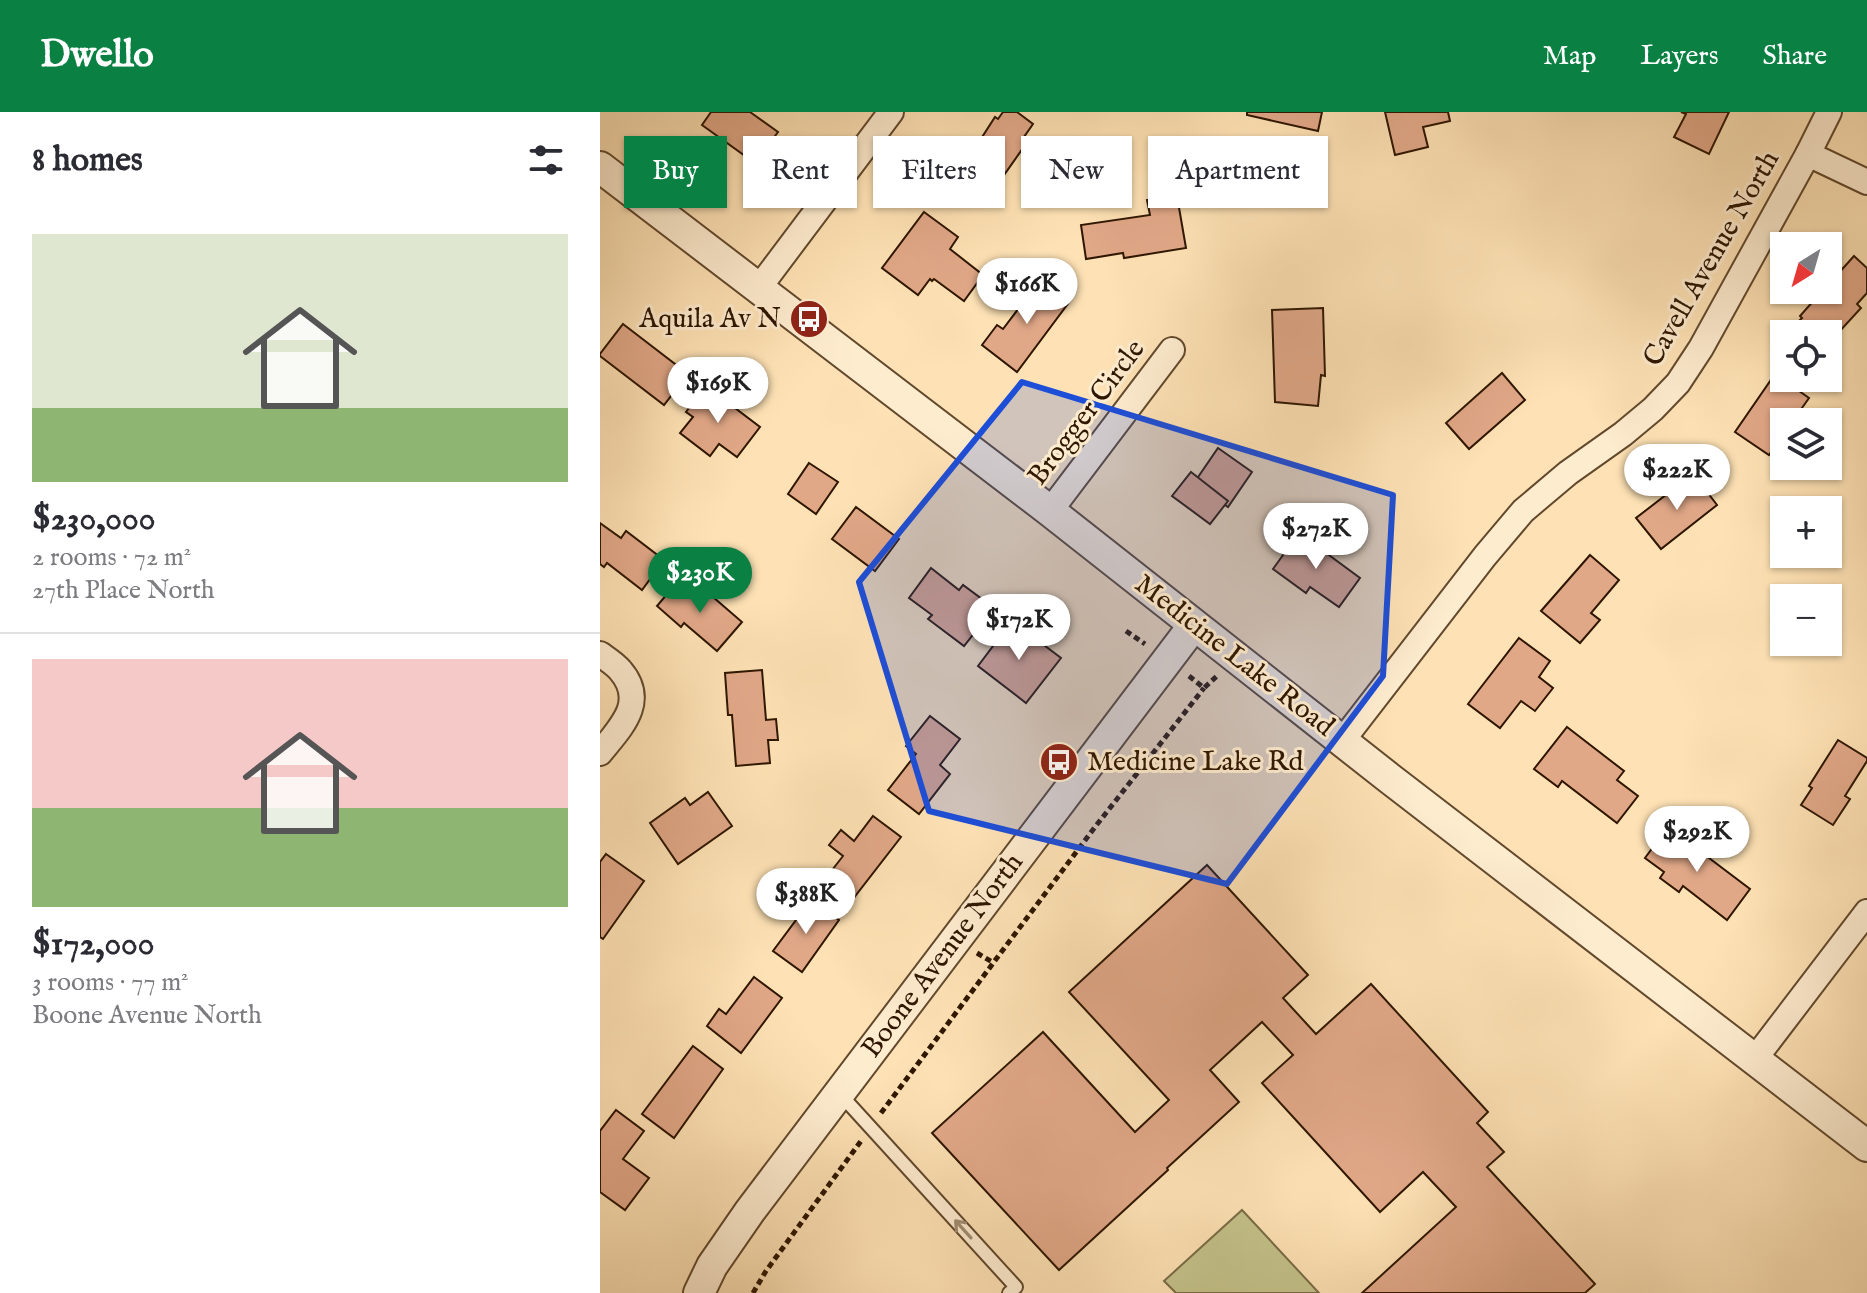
<!DOCTYPE html>
<meta charset="utf-8">
<style>
body{margin:0;font-family:"IM FELL English",serif;background:#f7f7f7;color:#2b2b33;height:100vh;display:flex;flex-direction:column;font-size:30px;white-space:nowrap}
*{box-sizing:border-box;margin:0}
p{font-size:26px;color:#7c7c81}
.icon{flex:none;width:44px;height:44px;fill:none;stroke:currentColor;stroke-width:2;stroke-linecap:round;stroke-linejoin:round}
.map{position:relative;flex:1;overflow:hidden}
.drawer{display:flex;flex-direction:column;background:#fff;width:600px}
.drawer>*{flex:none}
.guide{position:absolute;left:24px;top:24px;width:760px;height:72px;display:flex;gap:16px}
.needle{width:52px;rotate:217deg}
.fabs{position:absolute;left:1170px;top:120px;display:grid;gap:16px}
.fabs a{display:grid;place-items:center;width:72px;height:72px;border-radius:0px;background:#fff;box-shadow:0 2px 6px #0004;font-size:40px}
.price{position:absolute;translate:-50% -68px;padding:0 18px;border-radius:28px;background:#fff;color:#222;font-size:26px;line-height:52px;filter:drop-shadow(0 2px 4px #0008)}
.price::after{content:'';position:absolute;left:50%;top:48px;width:24px;height:18px;margin-left:-12px;background:inherit;clip-path:polygon(0 0,100% 0,50% 100%)}
.price.current{background:#0b8043;color:#fff}
ul{padding:0;list-style:none}
li{display:grid;align-content:center;gap:16px;height:424px;padding:0 32px}
li+li{border-top:2px solid #e1e1e2}
li span{display:grid;place-items:center;height:248px;border-radius:0px;color:#555}
li>.icon{margin-inline-start:auto}
span .icon{width:144px;height:144px;fill:#fffc;stroke-width:1}
li b{font-size:34px}
h2{display:flex;justify-content:space-between;align-items:center;height:96px;padding:0 32px;font-size:34px}
.chip{padding:0 28px;border-radius:0px;background:#fff;box-shadow:0 2px 6px #0004;font-size:28px;line-height:72px}
.chip.current{background:#0b8043;color:#fff}
header{display:flex;align-items:center;gap:48px;box-sizing:border-box;height:112px;padding:0 40px;background:#0b8043;color:#fff}
header strong{font-size:38px}
nav{display:flex;gap:44px;margin-inline-start:auto;font-size:28px}
main{display:flex;flex:1;min-height:0}
.map>svg:first-child{display:block}
.green{fill:#c4c28a;stroke:#796c45;stroke-width:2}
.building{fill:#e1a888;stroke:#2e1600;stroke-width:2}
.lines{fill:none;stroke-linecap:round;stroke-linejoin:round}
.service-casing{stroke:#62492d;stroke-width:16}
.minor-casing{stroke:#62492d;stroke-width:28}
.tertiary-casing{stroke:#62492d;stroke-width:34}
.path{stroke:#2e1600;stroke-width:5;stroke-dasharray:6 4;stroke-linecap:butt}
.service{stroke:#feeccf;stroke-width:12}
.minor{stroke:#feeccf;stroke-width:24}
.tertiary{stroke:#feeccf;stroke-width:30}
.oneway{stroke:#a08c72}
.marked{fill:#1d4ed8;fill-opacity:0.2;stroke:#1d4ed8;stroke-width:6;stroke-linejoin:round}
.labels{text-anchor:middle;dominant-baseline:central;stroke-width:6;stroke-linejoin:round;paint-order:stroke}
.street-label{font-size:28px;fill:#2e1600;stroke:#feeccf}
.poi-label{font-size:28px;fill:#2e1600;stroke:#feeccf;text-anchor:end}
</style>
<header>
<strong>Dwello</strong>
<nav><a>Map</a><a>Layers</a><a>Share</a></nav>
</header>
<main>
<section class="drawer">
<h2>8 homes<svg class="icon" aria-label="filters" viewBox="0 0 24 24"><path d="M4 7h16M4 17h16"/><circle cx="9" cy="7" r="2"/><circle cx="15" cy="17" r="2"/></svg></h2>
<ul>
<li><span style="background:linear-gradient(#dfe7d0 70%,#8fb573 0)"><svg class="icon" aria-label="home" viewBox="0 0 24 24"><path d="M3 11l9-7 9 7M6 9v11h12V9"/></svg></span><div><b>$230,000</b><p>2 rooms · 72 m²</p><p>27th Place North</p></div></li>
<li><span style="background:linear-gradient(#f6c9c9 60%,#8fb573 0)"><svg class="icon" aria-label="home" viewBox="0 0 24 24"><path d="M3 11l9-7 9 7M6 9v11h12V9"/></svg></span><div><b>$172,000</b><p>3 rooms · 77 m²</p><p>Boone Avenue North</p></div></li>
</ul>
</section>
<div class="map">
<svg width="1267" height="1181" viewBox="0 0 1267 1181">
<rect width="100%" height="100%" fill="#fee2b5"/>
<filter id="stains"><feTurbulence type="fractalNoise" baseFrequency=".0025" numOctaves="4"/><feColorMatrix values="0 0 0 0 .2 0 0 0 0 .09 0 0 0 0 .02 0 0 0 .5 -.17"/></filter>
<radialGradient id="worn" r=".72"><stop offset=".6" stop-color="#630" stop-opacity="0"/><stop offset="1" stop-color="#630" stop-opacity=".3"/></radialGradient>
<polygon class="green" points="642,1098 719,1181 576,1181 564,1169"/>
<g class="building">
<polygon points="111,0 150,0 178,20 155,51 102,13"/>
<polygon points="403,0 417,0 433,12 424,25 428,29 392,80 361,58 395,5 398,7"/>
<polygon points="647,0 722,0 718,19 647,3"/>
<polygon points="785,0 848,0 850,9 823,15 828,35 795,43"/>
<polygon points="1081,0 1129,0 1109,42 1074,25 1086,2"/>
<polygon points="577,84 586,136 524,146 523,141 486,147 481,113 550,103 547,88"/>
<polygon points="324,100 358,125 350,137 383,163 364,189 334,167 332,169 330,167 318,183 282,156"/>
<polygon points="1254,144 1267,156 1267,181 1257,192 1261,196 1228,232 1228,222 1215,222 1200,208 1202,206 1200,204 1223,178 1228,178 1228,173"/>
<polygon points="441,167 470,189 417,260 382,233 397,213 403,217"/>
<polygon points="723,196 725,264 721,263 718,294 675,290 672,198"/>
<polygon points="23,212 88,262 64,293 0,244 0,242"/>
<polygon points="902,261 925,288 869,337 846,311"/>
<polygon points="1175,262 1209,286 1192,310 1184,310 1184,321 1169,343 1135,320"/>
<polygon points="106,274 160,315 137,345 119,332 110,344 80,321 93,305 86,300"/>
<polygon points="618,336 652,360 628,395 594,371"/>
<polygon points="209,351 238,370 216,402 188,382"/>
<polygon points="591,360 628,389 610,412 572,384"/>
<polygon points="1095,364 1117,393 1061,437 1036,406 1071,379 1073,382"/>
<polygon points="256,395 299,427 275,459 232,427"/>
<polygon points="0,411 21,426 26,419 64,448 42,478 7,451 4,455 0,452"/>
<polygon points="699,421 760,466 739,495 710,475 706,481 673,457"/>
<polygon points="990,443 1019,468 991,501 1000,508 980,531 941,499"/>
<polygon points="331,456 359,478 363,473 394,496 364,534 328,507 332,503 309,486"/>
<polygon points="79,468 99,487 106,479 142,510 117,539 84,511 81,515 57,494"/>
<polygon points="412,509 461,546 426,591 378,554"/>
<polygon points="919,526 950,549 939,565 953,576 935,599 921,589 900,616 868,592"/>
<polygon points="162,558 166,608 176,607 178,628 168,628 170,651 136,654 132,603 128,603 125,561"/>
<polygon points="330,604 360,627 340,653 350,662 319,702 288,678 316,642 306,634"/>
<polygon points="967,615 1024,659 1017,668 1038,684 1017,711 962,669 958,675 934,657"/>
<polygon points="1238,628 1267,646 1267,649 1245,684 1250,687 1233,713 1201,693 1212,676 1209,674"/>
<polygon points="108,680 132,714 78,752 50,711 85,686 90,693"/>
<polygon points="273,704 301,725 249,792 222,771 243,744 229,733 241,718 254,729"/>
<polygon points="1068,715 1150,777 1127,808 1083,774 1079,780 1060,766 1064,760 1045,746"/>
<polygon points="6,742 44,769 3,827 0,825 0,750"/>
<polygon points="607,753 708,863 683,886 716,922 771,872 888,1000 877,1011 904,1040 887,1055 995,1172 985,1181 762,1181 856,1095 823,1060 780,1100 662,971 693,943 662,910 610,958 639,990 567,1056 568,1058 459,1158 332,1021 443,920 535,1020 569,988 469,880"/>
<polygon points="211,788 239,808 202,860 173,839"/>
<polygon points="154,865 182,886 141,941 107,914 119,897 126,902"/>
<polygon points="93,934 123,957 74,1026 42,1002"/>
<polygon points="16,998 44,1019 23,1047 49,1066 25,1098 0,1080 0,1019"/>
</g>
<g class="lines">
<g class="service-casing">
<polyline id="service" points="241,983 416,1175 409,1181"/>
</g>
<g class="minor-casing">
<g id="minor">
<polyline points="1208,42 1267,70"/>
<polyline points="158,177 291,0"/>
<polyline points="450,399 572,238"/>
<path d="M 0,542 C 7,547 15,552 20,558 C 48,590 20,616 0,641"/>
<polyline points="742,629 885,444 923,399 968,361 1023,322 1053,297 1078,271 1101,236 1208,42 1229,0"/>
<polyline points="1154,948 1267,800"/>
</g>
</g>
<g class="tertiary-casing">
<g id="tertiary">
<polyline points="0,55 450,399 789,666 1267,1034"/>
<polyline points="99,1181 112,1154 150,1099 594,513"/>
</g>
</g>
<g class="path">
<polyline points="526,519 545,532"/>
<polyline points="589,564 604,576 618,563"/>
<polyline points="377,841 394,851"/>
<polyline points="281,1001 495,715 604,576"/>
<polyline points="153,1181 166,1159 261,1029"/>
</g>
<use href="#service" class="service"/>
<use href="#minor" class="minor"/>
<use href="#tertiary" class="tertiary"/>
</g>
<defs><path id="oneway-shaft" d="M-6 0H5M1.5-3L5.5 0L1.5 3" fill="none" stroke-width="1.6" stroke-linecap="round" stroke-linejoin="round" transform="scale(2)"/></defs>
<use class="oneway" href="#oneway-shaft" transform="translate(363 1117) rotate(-132)"/>
<path class="marked" d="M 422,270 L 793,383 L 783,564 L 627,772 L 329,699 L 259,470 Z"/>
<defs>
<g id="bus-disc" transform="scale(2)"><circle r="9.5" fill="#8f2418" stroke="#feeccf"/><path d="M-5-6H5V4H4V6H2V4H-2V6H-4V4H-5ZM-3.5-4V0h7V-4ZM-3.5 1.2v1.5H-2V1.2ZM2 1.2v1.5H3.5V1.2Z" fill="#fff"/></g>
</defs>
<g fill-rule="evenodd">
<use href="#bus-disc" x="209" y="207"/>
<use href="#bus-disc" x="459" y="650"/>
</g>
<g class="labels">
<g class="street-label">
<text transform="translate(1112 147) rotate(-60)">Cavell Avenue North</text>
<text transform="translate(487 301) rotate(-53)">Brogger Circle</text>
<text transform="translate(634 544) rotate(38)">Medicine Lake Road</text>
<text transform="translate(343 844) rotate(-53)">Boone Avenue North</text>
</g>
<g class="poi-label">
<text x="181" y="207">Aquila Av N</text>
<text x="487" y="650" text-anchor="start">Medicine Lake Rd</text>
</g>
</g>
<rect width="100%" height="100%" filter="url(#stains)"/>
<rect width="100%" height="100%" fill="url(#worn)"/>
</svg>
<div class="fabs">
<a><svg class="needle" viewBox="-14 -14 28 28"><path d="M0-13l5 13h-10z" fill="#e53935"/><path d="M0 13l5-13h-10z" fill="#7c7c81"/></svg></a>
<a><svg class="icon" aria-label="locate" viewBox="0 0 24 24"><circle cx="12" cy="12" r="6"/><path d="M12 2v4M12 18v4M2 12h4M18 12h4"/></svg></a>
<a><svg class="icon" aria-label="layers" viewBox="0 0 24 24"><path d="M12 4l9 5-9 5-9-5zM3 14l9 5 9-5"/></svg></a>
<a>+</a>
<a>−</a>
</div>
<b class="price" style="left:427px;top:214px">$166K</b>
<b class="price" style="left:118px;top:313px">$169K</b>
<b class="price" style="left:1077px;top:400px">$222K</b>
<b class="price" style="left:716px;top:459px">$272K</b>
<b class="price current" style="left:100px;top:503px">$230K</b>
<b class="price" style="left:419px;top:550px">$172K</b>
<b class="price" style="left:1097px;top:762px">$292K</b>
<b class="price" style="left:206px;top:824px">$388K</b>
<div class="guide">
<a class="chip current">Buy</a>
<a class="chip">Rent</a>
<a class="chip">Filters</a>
<a class="chip">New</a>
<a class="chip">Apartment</a>
</div>
</div>
</main>
